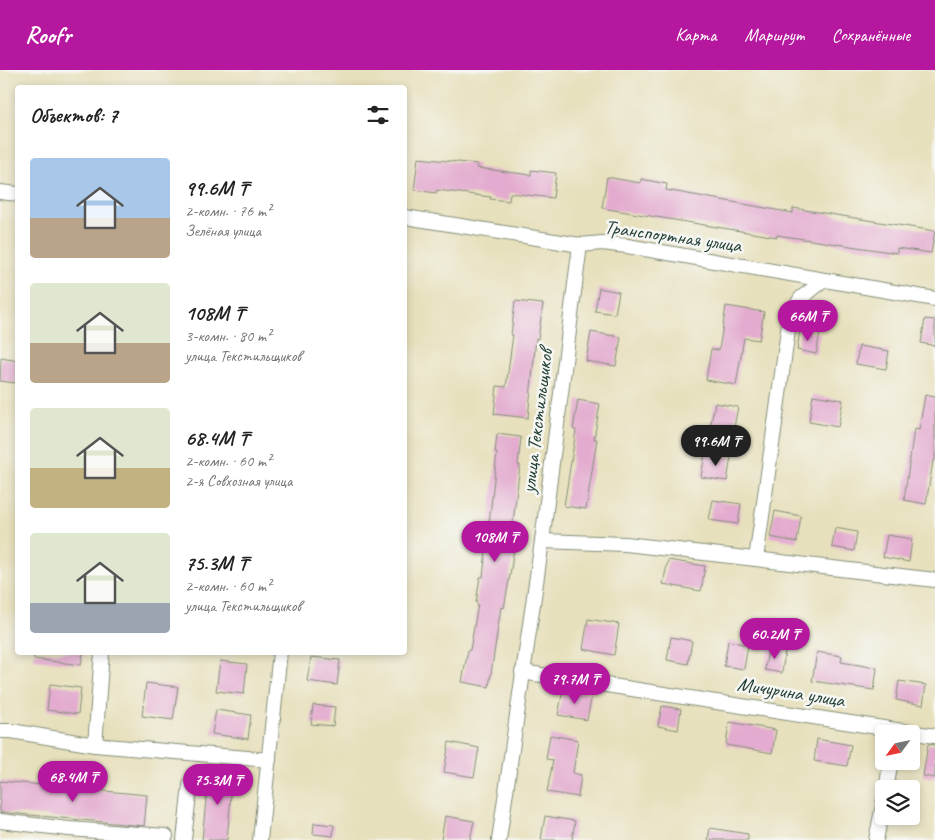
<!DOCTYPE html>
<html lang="ru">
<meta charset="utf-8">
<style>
body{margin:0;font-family:Caveat,sans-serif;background:#f6f6f6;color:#222;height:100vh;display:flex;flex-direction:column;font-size:19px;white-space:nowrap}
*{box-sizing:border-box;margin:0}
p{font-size:16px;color:#767676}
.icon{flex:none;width:28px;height:28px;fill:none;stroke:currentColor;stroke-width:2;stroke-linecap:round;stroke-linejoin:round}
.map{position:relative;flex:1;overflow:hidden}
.panel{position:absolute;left:15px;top:15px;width:392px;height:570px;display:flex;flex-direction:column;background:#fff;border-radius:5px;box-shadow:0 2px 8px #0003}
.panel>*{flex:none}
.needle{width:32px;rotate:237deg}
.buttons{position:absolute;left:875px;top:655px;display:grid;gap:10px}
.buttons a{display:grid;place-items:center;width:45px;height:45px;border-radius:5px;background:#fff;box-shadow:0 2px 8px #0003;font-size:25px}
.price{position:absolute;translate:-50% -42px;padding:0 11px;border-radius:18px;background:#b5179e;color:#fff;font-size:16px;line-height:32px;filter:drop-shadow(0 1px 2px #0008)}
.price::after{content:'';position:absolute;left:50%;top:30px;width:15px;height:11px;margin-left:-8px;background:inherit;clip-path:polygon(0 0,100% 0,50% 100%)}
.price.selected{background:#222;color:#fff}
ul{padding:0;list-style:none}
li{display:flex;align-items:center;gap:15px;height:125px;padding:0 15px}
li span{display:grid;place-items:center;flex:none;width:140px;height:100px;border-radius:5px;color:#555}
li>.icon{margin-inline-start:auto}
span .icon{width:60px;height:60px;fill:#fffc;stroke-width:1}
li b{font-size:21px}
h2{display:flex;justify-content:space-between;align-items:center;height:60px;padding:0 15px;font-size:21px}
header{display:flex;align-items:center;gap:30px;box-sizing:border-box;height:70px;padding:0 25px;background:#b5179e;color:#fff}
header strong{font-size:24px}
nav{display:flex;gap:28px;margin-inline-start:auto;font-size:18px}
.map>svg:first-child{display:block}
.building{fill:#e3abcf}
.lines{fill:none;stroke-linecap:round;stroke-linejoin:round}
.minor-casing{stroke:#838e78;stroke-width:16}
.minor{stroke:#fff;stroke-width:14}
.labels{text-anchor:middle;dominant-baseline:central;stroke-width:5;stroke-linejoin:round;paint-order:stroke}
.street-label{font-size:20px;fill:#1f3d34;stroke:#f6f6f2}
</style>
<header>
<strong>Roofr</strong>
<nav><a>Карта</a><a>Маршрут</a><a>Сохранённые</a></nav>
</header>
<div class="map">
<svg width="935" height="770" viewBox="0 0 935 770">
<rect width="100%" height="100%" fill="#f6f6f2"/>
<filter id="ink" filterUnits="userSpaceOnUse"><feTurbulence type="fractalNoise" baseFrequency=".02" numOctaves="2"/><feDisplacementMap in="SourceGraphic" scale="10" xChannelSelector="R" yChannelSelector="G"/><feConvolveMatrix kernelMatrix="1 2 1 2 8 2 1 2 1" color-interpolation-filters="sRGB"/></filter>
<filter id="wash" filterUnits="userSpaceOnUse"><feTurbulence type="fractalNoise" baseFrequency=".0096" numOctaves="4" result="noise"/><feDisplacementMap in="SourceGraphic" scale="20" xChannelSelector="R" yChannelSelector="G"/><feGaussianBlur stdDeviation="1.12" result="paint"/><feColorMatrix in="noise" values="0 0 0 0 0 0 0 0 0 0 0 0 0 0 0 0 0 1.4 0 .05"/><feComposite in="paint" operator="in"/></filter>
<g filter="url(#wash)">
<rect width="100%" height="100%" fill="#e7e0bc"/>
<g id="blocks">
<g class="building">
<polygon points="418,88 478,94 477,98 531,105 531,100 556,103 553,128 510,123 509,131 490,129 491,127 437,120 436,123 414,120"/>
<polygon points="607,107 640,113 641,109 667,114 666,120 793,143 793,138 935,161 931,183 897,178 897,183 777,165 777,167 602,138"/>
<polygon points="599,218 619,222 615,244 595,241"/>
<polygon points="515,231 543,234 538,269 536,268 528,348 494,344 497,316 506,317 513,265 511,265"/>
<polygon points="726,236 764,242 759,270 744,268 736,315 706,310 711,279 719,280"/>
<polygon points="925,249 935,250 935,276 921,273"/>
<polygon points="800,260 820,263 816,284 797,280"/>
<polygon points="591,262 621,267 616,296 586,291"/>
<polygon points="859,276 889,281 886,299 856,294"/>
<polygon points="1,288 18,291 16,313 0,311"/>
<polygon points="813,325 843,330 838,357 809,352"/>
<polygon points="925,325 935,327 935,391 933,391 926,434 904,430 914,359 919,360"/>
<polygon points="578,330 600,334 594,369 597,369 586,439 564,436 576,360 573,359"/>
<polygon points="715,333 738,337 733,362 710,358"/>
<polygon points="497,364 521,367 518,395 520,395 511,469 515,470 511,499 504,538 501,537 489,617 462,612 468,580 470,580 478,534 476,533 480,507 483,507 497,383 495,383"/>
<polygon points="705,383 731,387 727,411 701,407"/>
<polygon points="713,430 741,434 738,454 709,450"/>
<polygon points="775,441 801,446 797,472 770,467"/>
<polygon points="835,458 857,462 854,481 832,477"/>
<polygon points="887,465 912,469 909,492 883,487"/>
<polygon points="668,490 705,496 701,521 663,514"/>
<polygon points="588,549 619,554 614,585 583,579"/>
<polygon points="671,567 692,571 688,594 667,590"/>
<polygon points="728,571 748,575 744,599 724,596"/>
<polygon points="768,578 785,581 782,603 765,600"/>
<polygon points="34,582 83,582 81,595 34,589"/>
<polygon points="817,582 842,586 841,592 877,598 874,620 812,611"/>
<polygon points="311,587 340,590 337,615 307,611"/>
<polygon points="220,591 247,594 244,624 216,621"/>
<polygon points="899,611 926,615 923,635 896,630"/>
<polygon points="146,613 178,617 173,650 142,646"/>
<polygon points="50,614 81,618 78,644 47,640"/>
<polygon points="563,620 592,624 587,650 558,645"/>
<polygon points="313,635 335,637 333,656 311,654"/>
<polygon points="662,636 681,639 678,660 658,656"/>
<polygon points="216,640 251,645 248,669 212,664"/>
<polygon points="729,652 776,660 772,683 726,675"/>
<polygon points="550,665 578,670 573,703 581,705 578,727 547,722 553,690 546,689"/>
<polygon points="817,669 851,675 847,696 814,691"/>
<polygon points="449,672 479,678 474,707 444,702"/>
<polygon points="928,674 935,675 935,708 923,706"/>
<polygon points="209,700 233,702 227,770 202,770"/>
<polygon points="0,711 147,725 144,756 0,742"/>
<polygon points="445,746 474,751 470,770 441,770"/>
<polygon points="545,746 575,751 572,770 541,770"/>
<polygon points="314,753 334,755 333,766 313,764"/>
<polygon points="710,758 748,764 748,770 708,770"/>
</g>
</g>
</g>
<g filter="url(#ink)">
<use href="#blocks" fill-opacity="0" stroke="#838e78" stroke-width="1"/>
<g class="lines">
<g class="minor-casing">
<g id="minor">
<polyline points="0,122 18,124"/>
<polyline points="405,147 580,175 602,173 627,176 935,229"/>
<polyline points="542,471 626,474 935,510"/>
<polyline points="756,489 790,246 801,228 823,211"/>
<polyline points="522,602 935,666"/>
<polyline points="0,661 11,661 95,675 102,582"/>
<polyline points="95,675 269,690"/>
<polyline points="886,719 891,691"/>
<polyline points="0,751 69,759 166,766"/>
<polyline points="184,770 190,715"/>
<polyline points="260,770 280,582"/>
<polyline points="499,770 542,471 580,175"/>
<polyline points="876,770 884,730"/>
</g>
</g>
<use href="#minor" class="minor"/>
</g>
</g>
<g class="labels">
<g class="street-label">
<text transform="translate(673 166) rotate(8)">Транспортная улица</text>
<text transform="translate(537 351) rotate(-83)">улица Текстильщиков</text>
<text transform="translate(791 622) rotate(9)">Мичурина улица</text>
</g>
</g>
</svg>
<div class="buttons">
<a><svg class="needle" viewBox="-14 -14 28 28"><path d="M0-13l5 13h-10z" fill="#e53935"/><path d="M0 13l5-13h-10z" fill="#767676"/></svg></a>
<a><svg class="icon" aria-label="layers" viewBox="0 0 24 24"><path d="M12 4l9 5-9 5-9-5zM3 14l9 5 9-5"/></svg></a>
</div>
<b class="price" style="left:808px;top:272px">66M ₸</b>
<b class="price selected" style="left:716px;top:397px">99.6M ₸</b>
<b class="price" style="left:495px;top:493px">108M ₸</b>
<b class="price" style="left:775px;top:590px">60.2M ₸</b>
<b class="price" style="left:575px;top:635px">79.7M ₸</b>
<b class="price" style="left:73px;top:733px">68.4M ₸</b>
<b class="price" style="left:218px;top:736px">75.3M ₸</b>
<section class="panel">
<h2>Объектов: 7<svg class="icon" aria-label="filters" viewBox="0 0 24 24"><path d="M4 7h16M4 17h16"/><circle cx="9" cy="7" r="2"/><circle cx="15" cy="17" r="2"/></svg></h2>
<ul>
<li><span style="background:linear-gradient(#a9c7e8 60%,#b9a48a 0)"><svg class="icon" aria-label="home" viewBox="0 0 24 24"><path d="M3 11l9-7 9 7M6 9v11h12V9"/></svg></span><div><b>99.6M ₸</b><p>2-комн. · 76 m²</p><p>Зелёная улица</p></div></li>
<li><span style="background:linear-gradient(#dfe7d0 60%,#b9a48a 0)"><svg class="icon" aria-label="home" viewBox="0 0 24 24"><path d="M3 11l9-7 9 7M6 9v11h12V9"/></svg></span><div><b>108M ₸</b><p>3-комн. · 80 m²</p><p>улица Текстильщиков</p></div></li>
<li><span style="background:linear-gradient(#dfe7d0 60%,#c2b280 0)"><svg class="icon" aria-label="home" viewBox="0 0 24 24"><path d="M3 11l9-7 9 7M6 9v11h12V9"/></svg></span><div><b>68.4M ₸</b><p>2-комн. · 60 m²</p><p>2-я Совхозная улица</p></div></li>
<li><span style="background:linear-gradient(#dfe7d0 70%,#9aa5b1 0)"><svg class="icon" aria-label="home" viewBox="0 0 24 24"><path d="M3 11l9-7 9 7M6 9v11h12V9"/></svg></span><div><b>75.3M ₸</b><p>2-комн. · 60 m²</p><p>улица Текстильщиков</p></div></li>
</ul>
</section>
</div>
